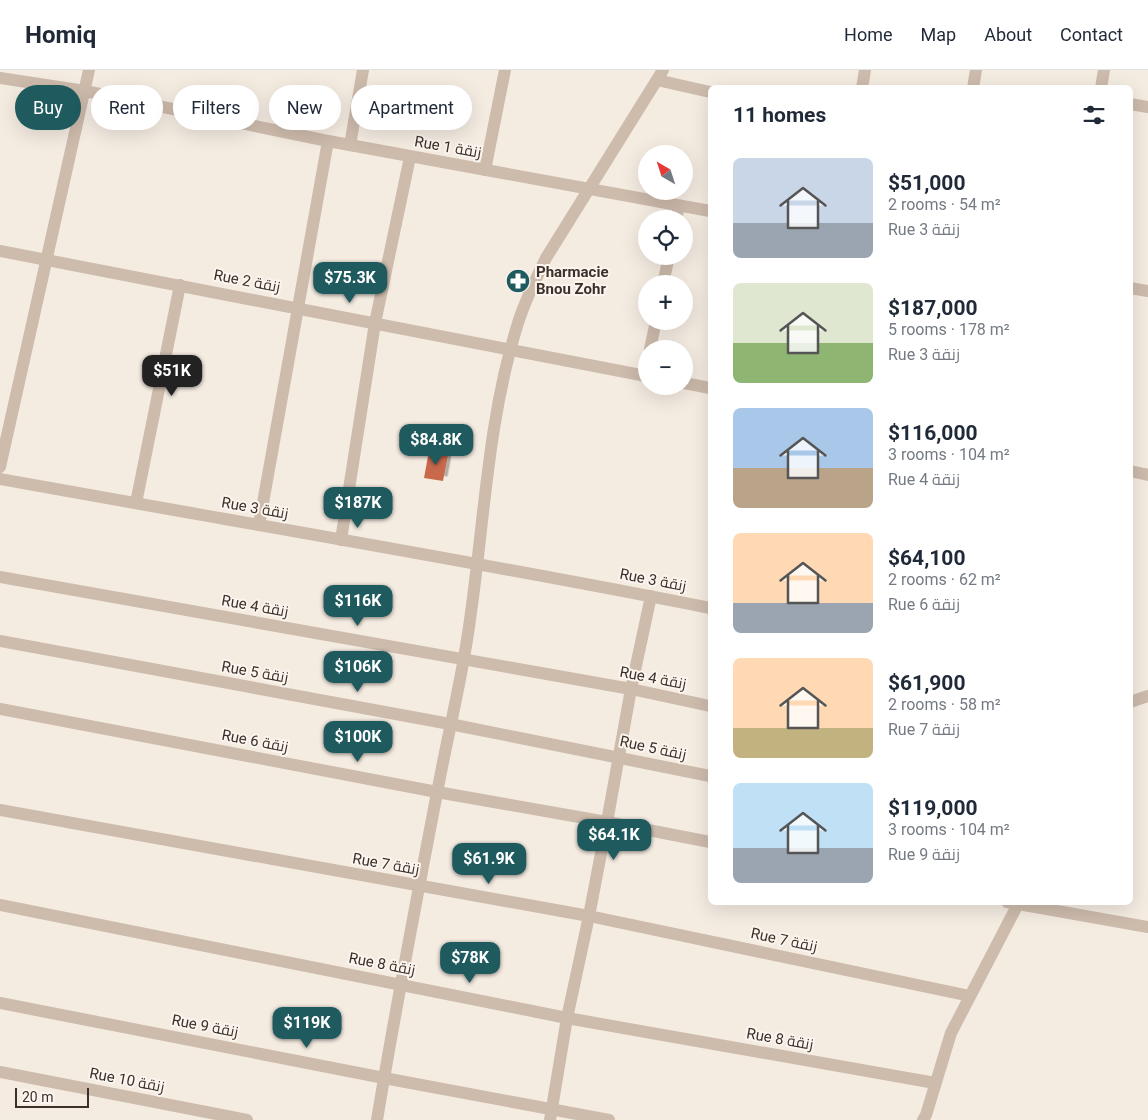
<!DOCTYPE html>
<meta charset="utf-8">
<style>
body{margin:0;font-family:Roboto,Cairo,sans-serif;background:#f6f6f7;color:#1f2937;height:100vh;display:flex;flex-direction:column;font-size:19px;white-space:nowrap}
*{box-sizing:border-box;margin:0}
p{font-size:16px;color:#747a83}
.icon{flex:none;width:28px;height:28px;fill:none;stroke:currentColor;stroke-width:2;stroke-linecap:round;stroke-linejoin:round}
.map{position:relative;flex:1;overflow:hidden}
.side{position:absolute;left:708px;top:15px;width:425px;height:820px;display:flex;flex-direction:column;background:#fff;border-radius:8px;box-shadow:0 5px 20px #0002}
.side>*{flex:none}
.hud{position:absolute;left:15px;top:15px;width:475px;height:45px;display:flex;gap:10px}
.needle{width:32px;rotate:321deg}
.tools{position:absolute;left:638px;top:75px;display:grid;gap:10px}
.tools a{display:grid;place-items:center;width:55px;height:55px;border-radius:50%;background:#fff;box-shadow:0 5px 20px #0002;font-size:25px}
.scale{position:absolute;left:15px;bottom:12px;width:74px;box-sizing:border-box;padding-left:5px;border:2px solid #3b302b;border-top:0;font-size:14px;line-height:18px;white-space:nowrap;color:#3b302b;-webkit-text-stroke:4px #fbf5ee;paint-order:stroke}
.price{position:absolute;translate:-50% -42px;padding:0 11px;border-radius:10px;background:#1f5a5e;color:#fff;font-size:16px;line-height:32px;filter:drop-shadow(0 1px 2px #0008)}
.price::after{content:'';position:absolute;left:50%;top:30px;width:15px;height:11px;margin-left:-8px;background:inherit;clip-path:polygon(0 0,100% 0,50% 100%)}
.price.active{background:#222;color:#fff}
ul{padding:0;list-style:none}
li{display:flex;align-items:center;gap:15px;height:125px;padding:0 25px}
li span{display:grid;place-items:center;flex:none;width:140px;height:100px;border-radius:8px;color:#555}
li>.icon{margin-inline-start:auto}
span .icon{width:60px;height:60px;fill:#fffc;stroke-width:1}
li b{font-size:21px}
h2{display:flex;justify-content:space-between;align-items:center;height:60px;padding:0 25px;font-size:21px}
.chip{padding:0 18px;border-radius:22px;background:#fff;box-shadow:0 5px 20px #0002;font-size:18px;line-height:45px}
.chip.active{background:#1f5a5e;color:#fff}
header{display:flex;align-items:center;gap:30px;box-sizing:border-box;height:70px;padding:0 25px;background:#fff;border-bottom:1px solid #e0e1e3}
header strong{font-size:24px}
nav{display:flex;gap:28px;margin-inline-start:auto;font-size:18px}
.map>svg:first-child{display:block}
.building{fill:#c8694b;filter:url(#shadow)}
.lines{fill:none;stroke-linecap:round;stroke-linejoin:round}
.minor{stroke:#cdbbac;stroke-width:12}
.labels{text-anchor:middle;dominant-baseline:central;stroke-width:4;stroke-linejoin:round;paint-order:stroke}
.street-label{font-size:15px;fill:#3b302b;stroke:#fbf5ee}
.poi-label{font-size:15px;font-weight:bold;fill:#3b302b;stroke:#fbf5ee;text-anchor:start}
</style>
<header>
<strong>Homiq</strong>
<nav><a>Home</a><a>Map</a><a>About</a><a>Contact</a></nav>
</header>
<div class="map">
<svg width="1148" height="1050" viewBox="0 0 1148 1050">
<defs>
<filter id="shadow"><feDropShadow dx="4.5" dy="-4.5" stdDeviation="0" flood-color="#0004"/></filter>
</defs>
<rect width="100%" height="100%" fill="#f4ebe1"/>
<polygon class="building" points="429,381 448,385 443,411 424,408"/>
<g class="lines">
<g class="minor">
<polyline points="0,8 85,21 328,71 710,141"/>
<polyline points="657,10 710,22"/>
<polyline points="862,18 865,0"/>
<polyline points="973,18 976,0"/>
<polyline points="1101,18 1104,0"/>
<polyline points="1130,34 1148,37"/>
<polyline points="350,75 363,0"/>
<polyline points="485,100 505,0"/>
<polyline points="676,149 679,136"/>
<polyline points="0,181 646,306"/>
<polyline points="663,214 669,186"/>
<polyline points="1130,218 1148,221"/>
<polyline points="650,279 656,251"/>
<polyline points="684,313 710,318"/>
<polyline points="0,397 89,0"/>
<polyline points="1130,401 1148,405"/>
<path d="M 0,409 C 237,452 474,491 710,538"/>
<polyline points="136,433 180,215"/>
<polyline points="259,455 328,71"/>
<polyline points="341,470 375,253 410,87"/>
<polyline points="0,507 631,619 710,636"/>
<polyline points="0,571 450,654 710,706"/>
<polyline points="1130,632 1148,626"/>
<polyline points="0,639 437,722 607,752 710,772"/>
<polyline points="0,740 589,846 970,926"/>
<polyline points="1007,832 1148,857"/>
<polyline points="0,835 567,948 935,1013"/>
<polyline points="0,933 384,1008 609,1050"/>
<polyline points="0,1002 247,1050"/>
<path d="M 377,1050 C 395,941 416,832 437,723 C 446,674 458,625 466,576 C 484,468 485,358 518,253 C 525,230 536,209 546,188 L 663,0"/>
<polyline points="550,1050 567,948 589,846 607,752 631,619 651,526"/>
<polyline points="923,1050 926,1045 951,963 1019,832"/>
</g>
</g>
<defs>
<g id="pharmacy-disc" transform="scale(1.25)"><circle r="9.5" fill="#1f5a5e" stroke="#fbf5ee"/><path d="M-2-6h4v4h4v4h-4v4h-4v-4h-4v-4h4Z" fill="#fff"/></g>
</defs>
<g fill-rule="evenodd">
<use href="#pharmacy-disc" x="518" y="211"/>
</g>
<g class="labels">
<g class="street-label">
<text transform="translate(448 77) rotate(10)">Rue 1 زنقة</text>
<text transform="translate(247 211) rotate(11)">Rue 2 زنقة</text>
<text transform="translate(255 438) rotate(10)">Rue 3 زنقة</text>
<text transform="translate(653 510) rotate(11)">Rue 3 زنقة</text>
<text transform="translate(255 536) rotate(10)">Rue 4 زنقة</text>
<text transform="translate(255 602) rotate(10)">Rue 5 زنقة</text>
<text transform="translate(653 608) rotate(11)">Rue 4 زنقة</text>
<text transform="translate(255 671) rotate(11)">Rue 6 زنقة</text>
<text transform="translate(653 678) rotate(12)">Rue 5 زنقة</text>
<text transform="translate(386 794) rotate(10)">Rue 7 زنقة</text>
<text transform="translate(784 870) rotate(12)">Rue 7 زنقة</text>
<text transform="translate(382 894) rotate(11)">Rue 8 زنقة</text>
<text transform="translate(205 956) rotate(11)">Rue 9 زنقة</text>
<text transform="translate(780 969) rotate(10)">Rue 8 زنقة</text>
<text transform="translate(127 1010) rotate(11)">Rue 10 زنقة</text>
</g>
<g class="poi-label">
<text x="536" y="202">Pharmacie<tspan x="536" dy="17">Bnou Zohr</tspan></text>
</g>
</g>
</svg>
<div class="tools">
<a><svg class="needle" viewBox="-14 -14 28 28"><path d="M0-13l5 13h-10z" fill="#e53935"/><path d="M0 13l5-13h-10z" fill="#747a83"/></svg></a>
<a><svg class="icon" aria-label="locate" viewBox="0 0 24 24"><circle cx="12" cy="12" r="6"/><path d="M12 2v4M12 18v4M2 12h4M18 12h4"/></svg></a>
<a>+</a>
<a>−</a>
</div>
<div class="scale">20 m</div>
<b class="price" style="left:350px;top:234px">$75.3K</b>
<b class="price active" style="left:172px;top:327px">$51K</b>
<b class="price" style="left:436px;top:396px">$84.8K</b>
<b class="price" style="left:358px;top:459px">$187K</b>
<b class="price" style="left:358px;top:557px">$116K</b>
<b class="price" style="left:358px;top:623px">$106K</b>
<b class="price" style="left:358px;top:693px">$100K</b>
<b class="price" style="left:614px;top:791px">$64.1K</b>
<b class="price" style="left:489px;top:815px">$61.9K</b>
<b class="price" style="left:470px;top:914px">$78K</b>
<b class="price" style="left:307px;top:979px">$119K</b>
<div class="hud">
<a class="chip active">Buy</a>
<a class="chip">Rent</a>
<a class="chip">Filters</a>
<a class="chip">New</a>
<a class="chip">Apartment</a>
</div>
<section class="side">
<h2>11 homes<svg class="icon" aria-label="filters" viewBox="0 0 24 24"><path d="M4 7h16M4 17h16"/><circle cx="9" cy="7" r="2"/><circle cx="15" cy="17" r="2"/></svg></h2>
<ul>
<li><span style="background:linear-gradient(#c9d6e8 65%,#9aa5b1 0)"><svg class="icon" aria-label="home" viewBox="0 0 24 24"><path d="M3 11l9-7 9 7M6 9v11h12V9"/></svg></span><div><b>$51,000</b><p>2 rooms · 54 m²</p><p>Rue 3 زنقة</p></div></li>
<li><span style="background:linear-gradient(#dfe7d0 60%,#8fb573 0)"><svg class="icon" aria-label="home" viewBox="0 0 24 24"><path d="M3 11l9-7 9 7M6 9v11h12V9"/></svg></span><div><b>$187,000</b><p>5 rooms · 178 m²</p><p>Rue 3 زنقة</p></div></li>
<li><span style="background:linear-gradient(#a9c7e8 60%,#b9a48a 0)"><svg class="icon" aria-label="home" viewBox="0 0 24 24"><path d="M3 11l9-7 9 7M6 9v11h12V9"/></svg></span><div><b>$116,000</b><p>3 rooms · 104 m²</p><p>Rue 4 زنقة</p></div></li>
<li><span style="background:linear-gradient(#ffd9b3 70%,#9aa5b1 0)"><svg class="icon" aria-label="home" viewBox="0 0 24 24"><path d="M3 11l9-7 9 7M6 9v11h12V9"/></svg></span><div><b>$64,100</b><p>2 rooms · 62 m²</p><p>Rue 6 زنقة</p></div></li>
<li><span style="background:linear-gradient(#ffd9b3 70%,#c2b280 0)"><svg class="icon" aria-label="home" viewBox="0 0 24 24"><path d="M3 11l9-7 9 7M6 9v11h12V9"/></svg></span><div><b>$61,900</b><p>2 rooms · 58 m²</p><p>Rue 7 زنقة</p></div></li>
<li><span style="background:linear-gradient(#bfe0f5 65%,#9aa5b1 0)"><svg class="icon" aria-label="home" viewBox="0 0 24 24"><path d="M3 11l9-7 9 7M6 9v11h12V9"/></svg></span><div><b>$119,000</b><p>3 rooms · 104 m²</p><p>Rue 9 زنقة</p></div></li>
</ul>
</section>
</div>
